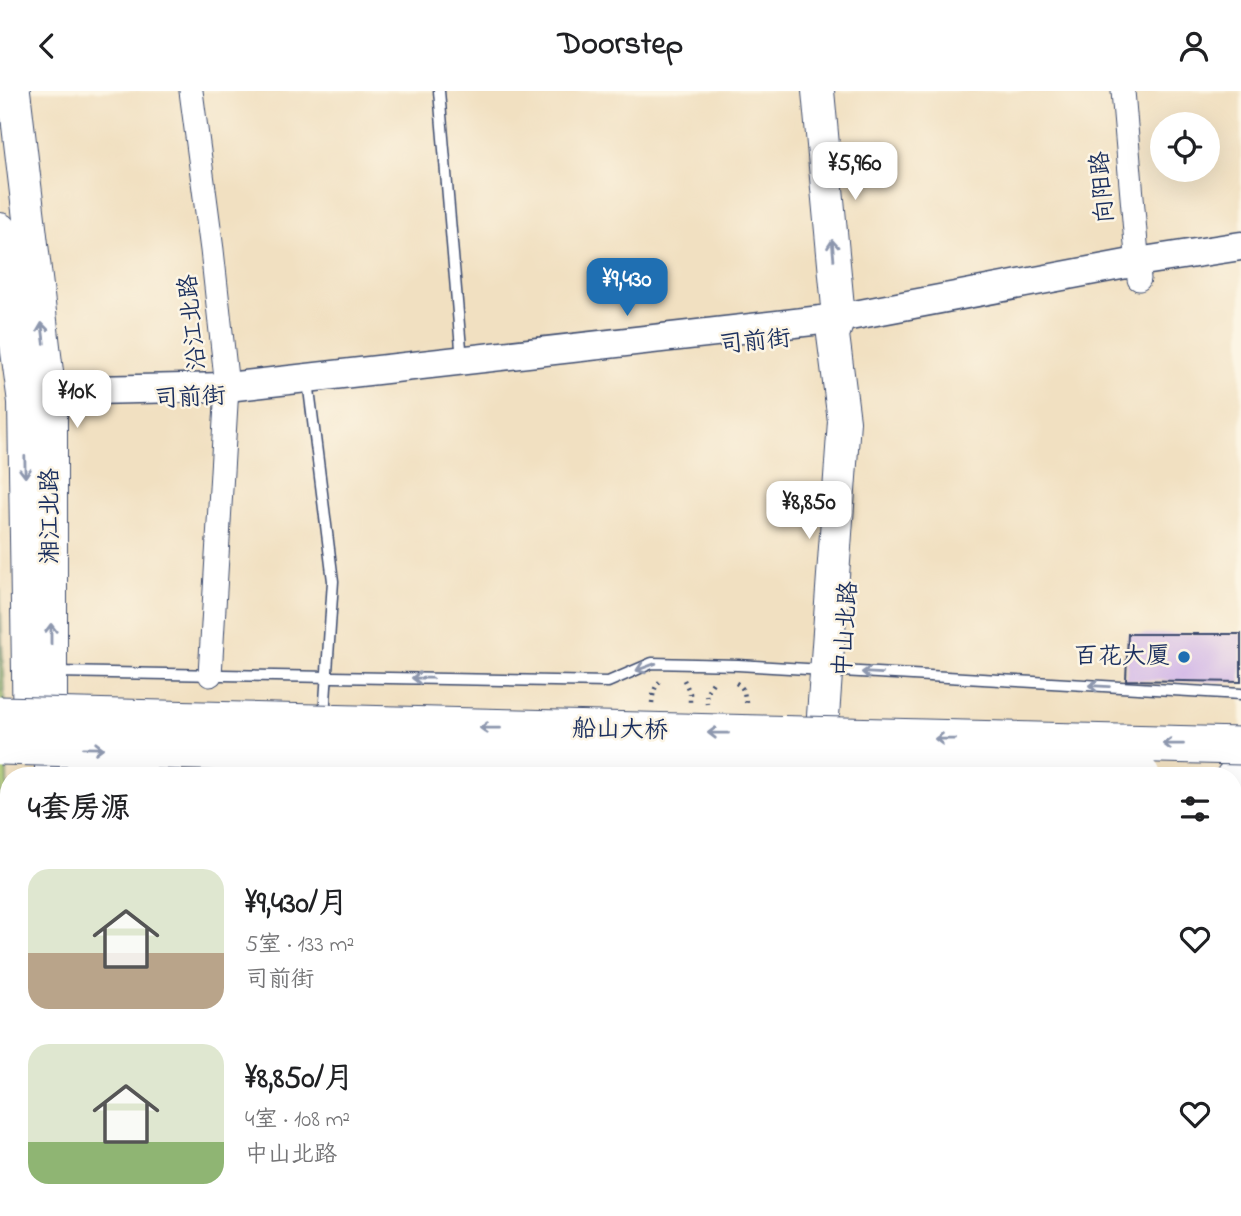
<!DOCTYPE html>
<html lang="zh">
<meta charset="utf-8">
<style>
body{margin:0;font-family:"Indie Flower","LXGW WenKai TC",sans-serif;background:#f6f6f6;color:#202124;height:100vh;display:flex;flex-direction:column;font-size:26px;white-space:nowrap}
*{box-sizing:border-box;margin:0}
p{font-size:23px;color:#757577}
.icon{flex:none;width:38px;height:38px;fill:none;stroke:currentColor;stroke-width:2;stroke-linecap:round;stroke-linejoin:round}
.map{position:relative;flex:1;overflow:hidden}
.details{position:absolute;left:0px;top:676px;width:1242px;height:450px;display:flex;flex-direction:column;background:#fff;border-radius:28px 28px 0 0;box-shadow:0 7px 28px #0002}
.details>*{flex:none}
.buttons{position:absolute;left:1150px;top:21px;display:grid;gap:14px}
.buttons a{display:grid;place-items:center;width:70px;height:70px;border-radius:50%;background:#fff;box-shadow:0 7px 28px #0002;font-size:35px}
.price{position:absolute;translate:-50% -60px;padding:0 16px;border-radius:14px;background:#fff;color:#222;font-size:23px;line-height:46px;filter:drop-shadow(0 2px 4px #0008)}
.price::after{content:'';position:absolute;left:50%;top:42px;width:21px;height:16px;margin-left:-10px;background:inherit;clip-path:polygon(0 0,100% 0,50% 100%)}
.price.selected{background:#1f6fb2;color:#fff}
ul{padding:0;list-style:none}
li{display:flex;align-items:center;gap:21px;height:175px;padding:0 28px}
li span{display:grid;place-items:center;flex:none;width:196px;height:140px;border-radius:21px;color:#555}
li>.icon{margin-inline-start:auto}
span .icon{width:84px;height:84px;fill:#fffc;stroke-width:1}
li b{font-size:30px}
h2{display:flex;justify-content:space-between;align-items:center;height:84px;padding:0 28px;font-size:30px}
header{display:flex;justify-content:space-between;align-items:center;height:91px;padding:0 28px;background:#fff;font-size:32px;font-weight:700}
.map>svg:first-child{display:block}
.built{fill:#e1d4f4}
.green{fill:#aecc73;stroke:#647e68;stroke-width:2}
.building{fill:#cfb2e7}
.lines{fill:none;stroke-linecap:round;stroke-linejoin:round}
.service-casing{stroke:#3b4a6d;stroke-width:13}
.minor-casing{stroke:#3b4a6d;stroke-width:25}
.tertiary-casing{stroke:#3b4a6d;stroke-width:31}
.secondary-casing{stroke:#3b4a6d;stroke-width:34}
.trunk-casing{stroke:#3b4a6d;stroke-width:39}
.path{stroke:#3b4a6d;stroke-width:4.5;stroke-dasharray:2 5;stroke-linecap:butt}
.service{stroke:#fff;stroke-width:10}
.minor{stroke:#fff;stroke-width:23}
.tertiary{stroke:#fff;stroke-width:28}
.secondary{stroke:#fff;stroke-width:32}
.trunk{stroke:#fff;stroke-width:37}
.trunk-bridge-casing{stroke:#3b4a6d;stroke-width:39;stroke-linecap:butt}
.trunk-bridge{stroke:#fff;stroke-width:37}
.oneway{stroke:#8d97ae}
.poi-dot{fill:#1f6fb2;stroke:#fcf5e5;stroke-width:2.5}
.labels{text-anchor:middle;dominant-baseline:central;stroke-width:5;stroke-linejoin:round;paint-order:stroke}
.street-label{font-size:24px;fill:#1b2f5e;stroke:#fcf5e5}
.poi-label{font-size:24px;fill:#1b2f5e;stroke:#fcf5e5;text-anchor:end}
</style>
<header><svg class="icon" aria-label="back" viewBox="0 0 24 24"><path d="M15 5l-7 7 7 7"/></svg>Doorstep<svg class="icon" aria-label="person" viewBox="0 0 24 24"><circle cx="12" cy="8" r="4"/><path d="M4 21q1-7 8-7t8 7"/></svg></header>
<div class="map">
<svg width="1241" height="1125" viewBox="0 0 1241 1125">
<rect width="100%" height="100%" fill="#fcf5e5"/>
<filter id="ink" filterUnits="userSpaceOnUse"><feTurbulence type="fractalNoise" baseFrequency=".0143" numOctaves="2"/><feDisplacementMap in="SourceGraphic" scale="14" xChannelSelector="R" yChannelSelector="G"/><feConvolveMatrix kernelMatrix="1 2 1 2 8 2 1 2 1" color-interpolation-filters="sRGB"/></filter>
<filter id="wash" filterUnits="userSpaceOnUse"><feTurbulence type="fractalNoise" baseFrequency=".00686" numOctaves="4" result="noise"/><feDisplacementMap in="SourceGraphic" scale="28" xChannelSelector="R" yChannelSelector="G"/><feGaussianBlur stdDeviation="1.57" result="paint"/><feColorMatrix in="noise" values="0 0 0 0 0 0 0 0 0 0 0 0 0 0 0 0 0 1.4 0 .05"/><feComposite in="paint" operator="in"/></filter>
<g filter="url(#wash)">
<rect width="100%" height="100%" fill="#f1e0c1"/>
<polygon class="built" points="1234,744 1241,744 1241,1064 1234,1063"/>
<polygon class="green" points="0,497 7,686 9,1116 10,1117 10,1125 0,1125"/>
<g id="blocks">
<g class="building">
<polygon points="1128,543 1241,543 1241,591 1126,589"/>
<polygon points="331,1121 400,1123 400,1125 331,1125"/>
</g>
</g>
</g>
<g filter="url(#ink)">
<use href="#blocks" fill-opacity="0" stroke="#3b4a6d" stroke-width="2"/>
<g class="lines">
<g class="service-casing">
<g id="service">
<polyline points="439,0 462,269"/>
<polyline points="309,298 333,490 324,626"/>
<polyline points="55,581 608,591 652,572 738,574 1241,603"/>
<polyline points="1234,728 1241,728"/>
<polyline points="1234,1086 1241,1088"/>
<polyline points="1234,1107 1241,1101"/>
<polyline points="301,1125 301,1116"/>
<polyline points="1228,1125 1230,1116"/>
</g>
</g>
<g class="minor-casing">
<g id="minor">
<polyline points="191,0 212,159 227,296 210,584"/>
<polyline points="1123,0 1139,188"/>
</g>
</g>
<g class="tertiary-casing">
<polyline id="tertiary" points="30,308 49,300 227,296 839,227 1137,171 1241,155"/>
</g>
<g class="secondary-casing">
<g id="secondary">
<polyline points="14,0 51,315 51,684"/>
<polyline points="818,0 839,227 833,244 844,330 820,667"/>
<polyline points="0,138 24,311 29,649"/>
<polyline points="35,1116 35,1125"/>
<polyline points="787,1125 788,1116"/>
</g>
</g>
<g class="trunk-casing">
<polyline id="trunk" points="1234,687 1241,687"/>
</g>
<g class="path">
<polyline points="684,589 690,602 690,614"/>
<path d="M 736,592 C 747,598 743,605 747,613"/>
<path d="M 652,612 C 653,604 654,594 662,589"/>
<polyline points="707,613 706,602 714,590"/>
</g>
<use href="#service" class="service"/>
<use href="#minor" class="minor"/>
<use href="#tertiary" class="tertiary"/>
<use href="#secondary" class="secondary"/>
<use href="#trunk" class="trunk"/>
<g class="trunk-bridge-casing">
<g id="trunk-bridge">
<polyline points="0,624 1241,655"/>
<polyline points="0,655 1141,684"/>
</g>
</g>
<use href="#trunk-bridge" class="trunk-bridge"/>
</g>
<defs><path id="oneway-shaft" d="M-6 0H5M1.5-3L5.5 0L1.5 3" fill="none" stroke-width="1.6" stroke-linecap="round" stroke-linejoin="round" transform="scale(1.75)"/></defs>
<g class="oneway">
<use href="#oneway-shaft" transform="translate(833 159) rotate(-95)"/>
<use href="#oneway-shaft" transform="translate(43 242) rotate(-97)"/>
<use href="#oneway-shaft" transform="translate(25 376) rotate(89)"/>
<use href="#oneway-shaft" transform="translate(51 543) rotate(-90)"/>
<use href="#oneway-shaft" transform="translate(646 576) rotate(160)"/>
<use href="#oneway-shaft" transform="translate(872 582) rotate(-177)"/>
<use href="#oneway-shaft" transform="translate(422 587) rotate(-179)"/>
<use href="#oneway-shaft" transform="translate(1099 595) rotate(-177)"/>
<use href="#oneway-shaft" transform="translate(490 637) rotate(-179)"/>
<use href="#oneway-shaft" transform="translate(718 642) rotate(-179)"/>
<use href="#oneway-shaft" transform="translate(945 648) rotate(-179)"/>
<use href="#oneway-shaft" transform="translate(1173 653) rotate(-179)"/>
<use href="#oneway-shaft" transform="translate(93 657) rotate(1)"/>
</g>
</g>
<circle class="poi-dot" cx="1184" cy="566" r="7"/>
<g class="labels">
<g class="street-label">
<text transform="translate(1104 96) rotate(-95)">向阳路</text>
<text transform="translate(194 231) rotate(-96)">沿江北路</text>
<text transform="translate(755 252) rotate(-6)">司前街</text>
<text transform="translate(190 308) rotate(-3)">司前街</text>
<text transform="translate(51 425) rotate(-90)">湘江北路</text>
<text transform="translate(847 538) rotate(-86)">中山北路</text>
<text transform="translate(620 640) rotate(1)">船山大桥</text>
</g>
<g class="poi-label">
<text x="1170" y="566">百花大厦</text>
</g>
</g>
</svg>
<div class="buttons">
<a><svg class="icon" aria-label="locate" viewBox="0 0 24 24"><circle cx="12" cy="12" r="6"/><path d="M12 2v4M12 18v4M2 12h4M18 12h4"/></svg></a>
</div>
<b class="price" style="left:855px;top:111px">¥5,960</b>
<b class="price selected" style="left:627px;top:227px">¥9,430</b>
<b class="price" style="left:77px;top:339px">¥10K</b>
<b class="price" style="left:809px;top:450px">¥8,850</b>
<section class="details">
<h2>4套房源<svg class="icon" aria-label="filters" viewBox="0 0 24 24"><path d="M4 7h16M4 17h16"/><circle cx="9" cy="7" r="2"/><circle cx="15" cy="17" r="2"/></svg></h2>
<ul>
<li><span style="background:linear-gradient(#dfe7d0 60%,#b9a48a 0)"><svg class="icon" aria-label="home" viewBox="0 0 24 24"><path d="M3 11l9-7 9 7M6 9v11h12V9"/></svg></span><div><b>¥9,430/月</b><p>5室 · 133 m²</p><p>司前街</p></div><svg class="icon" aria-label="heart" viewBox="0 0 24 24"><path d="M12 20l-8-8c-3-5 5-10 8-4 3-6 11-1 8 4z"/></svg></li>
<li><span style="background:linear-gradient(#dfe7d0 70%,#8fb573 0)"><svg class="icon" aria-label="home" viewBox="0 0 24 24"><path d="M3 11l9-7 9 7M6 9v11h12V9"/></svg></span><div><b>¥8,850/月</b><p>4室 · 108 m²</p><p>中山北路</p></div><svg class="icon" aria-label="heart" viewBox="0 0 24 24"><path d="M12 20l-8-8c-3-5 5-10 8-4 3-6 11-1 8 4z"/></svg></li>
</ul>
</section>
</div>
